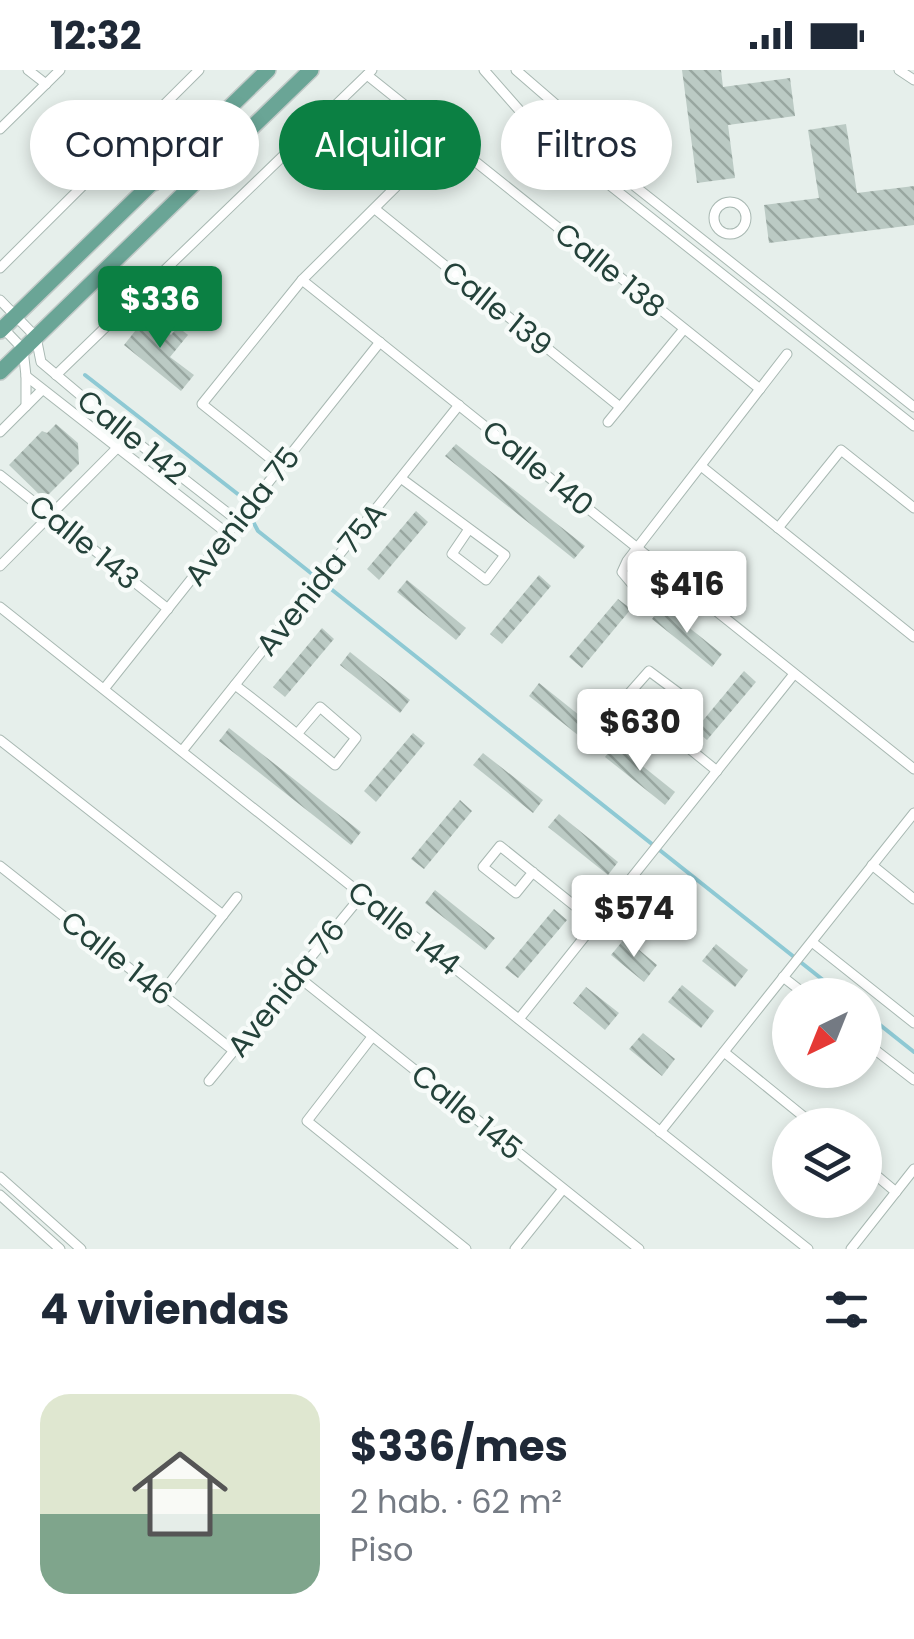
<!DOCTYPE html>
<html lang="es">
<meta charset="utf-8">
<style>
body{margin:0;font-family:Poppins,sans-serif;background:#f6f6f7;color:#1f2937;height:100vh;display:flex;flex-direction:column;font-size:38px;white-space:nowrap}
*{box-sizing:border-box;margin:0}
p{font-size:32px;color:#747a83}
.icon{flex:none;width:55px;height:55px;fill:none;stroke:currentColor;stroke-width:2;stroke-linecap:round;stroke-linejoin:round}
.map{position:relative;height:1179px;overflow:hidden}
.drawer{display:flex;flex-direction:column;background:#fff;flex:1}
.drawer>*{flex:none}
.top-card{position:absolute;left:30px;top:30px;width:855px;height:90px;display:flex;gap:20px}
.needle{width:65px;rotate:223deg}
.buttons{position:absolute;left:772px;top:908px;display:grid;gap:20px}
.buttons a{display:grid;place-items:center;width:110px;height:110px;border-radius:50%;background:#fff;box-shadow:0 5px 15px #0003;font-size:50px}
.price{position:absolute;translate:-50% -85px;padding:0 22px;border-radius:10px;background:#fff;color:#222;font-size:32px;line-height:65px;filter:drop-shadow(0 2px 5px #0008)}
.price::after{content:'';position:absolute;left:50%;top:60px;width:30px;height:22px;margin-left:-15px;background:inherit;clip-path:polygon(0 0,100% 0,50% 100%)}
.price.selected{background:#0b8043;color:#fff}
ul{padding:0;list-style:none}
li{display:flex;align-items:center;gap:30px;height:250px;padding:0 40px}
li+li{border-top:2px solid #e0e1e3}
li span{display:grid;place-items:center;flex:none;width:280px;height:200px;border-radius:30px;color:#555}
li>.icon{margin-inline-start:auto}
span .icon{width:120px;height:120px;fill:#fffc;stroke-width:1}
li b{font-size:42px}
h2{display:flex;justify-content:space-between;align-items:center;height:120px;padding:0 40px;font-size:42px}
.tag{padding:0 35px;border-radius:45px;background:#fff;box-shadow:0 5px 15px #0003;font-size:35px;line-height:90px}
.tag.selected{background:#0b8043;color:#fff}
.status{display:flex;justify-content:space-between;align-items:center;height:70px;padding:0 50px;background:#fff;direction:ltr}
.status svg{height:28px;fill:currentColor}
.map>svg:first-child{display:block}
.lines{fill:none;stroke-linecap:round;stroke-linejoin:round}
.stream{stroke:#8ec9d4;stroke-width:4}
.building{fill:url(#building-back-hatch)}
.street-casing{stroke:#a8b8b2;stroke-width:11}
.primary-casing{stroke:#c2cac8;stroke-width:18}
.street{stroke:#fff;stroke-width:9}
.primary{stroke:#6aa596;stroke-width:15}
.labels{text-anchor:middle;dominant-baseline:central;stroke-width:9;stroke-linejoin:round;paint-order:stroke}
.street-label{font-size:30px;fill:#24423a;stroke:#f7fbf9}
</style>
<div class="status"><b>12:32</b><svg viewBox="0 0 49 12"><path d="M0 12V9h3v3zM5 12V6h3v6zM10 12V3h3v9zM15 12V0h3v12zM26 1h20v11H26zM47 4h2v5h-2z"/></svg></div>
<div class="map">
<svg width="914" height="1179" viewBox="0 0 914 1179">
<defs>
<pattern id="building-back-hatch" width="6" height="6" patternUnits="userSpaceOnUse" patternTransform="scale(2.5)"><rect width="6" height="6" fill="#bbcac4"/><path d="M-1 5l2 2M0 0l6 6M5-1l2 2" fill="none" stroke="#98a6a0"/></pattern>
</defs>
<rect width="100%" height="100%" fill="#e6efeb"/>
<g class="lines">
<g class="stream">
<polyline points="85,305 239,425 258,461 842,925"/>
<polyline points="865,943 914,982"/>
</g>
</g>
<g class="building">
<polygon points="682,0 721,0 723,17 790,8 795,46 728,55 735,108 697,113"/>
<polygon points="846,54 857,123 914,116 914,155 769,173 764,135 819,128 808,60"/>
<polygon points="147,246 171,265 178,257 188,265 170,287 194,305 181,321 124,275"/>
<polygon points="56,354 78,373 79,394 44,429 9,395 42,361 47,363"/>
<polygon points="456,374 585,476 574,489 445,386"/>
<polygon points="416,441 428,452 379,510 367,499"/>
<polygon points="539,505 551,516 502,574 490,564"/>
<polygon points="407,510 466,558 456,570 397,522"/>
<polygon points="618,529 631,539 582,598 569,587"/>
<polygon points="662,536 722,584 712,597 652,549"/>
<polygon points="322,558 334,569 285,627 273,617"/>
<polygon points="350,582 410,630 400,643 340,595"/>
<polygon points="744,601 756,612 707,670 695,660"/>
<polygon points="539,613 599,661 588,673 529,626"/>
<polygon points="229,658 361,762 351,775 219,671"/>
<polygon points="413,663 425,673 376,732 364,721"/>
<polygon points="615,674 675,722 665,735 605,687"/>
<polygon points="483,683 543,730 533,743 473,695"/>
<polygon points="460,730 472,741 424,799 411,789"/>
<polygon points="559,744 618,792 608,805 548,757"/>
<polygon points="435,820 495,868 485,880 425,833"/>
<polygon points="660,826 692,853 678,870 646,843"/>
<polygon points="554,839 567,850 518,908 505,898"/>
<polygon points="625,868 657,895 644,912 611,885"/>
<polygon points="716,874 748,900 735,917 702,891"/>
<polygon points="682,915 714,941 701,958 668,932"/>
<polygon points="586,917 619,943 605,960 573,933"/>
<polygon points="643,963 675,989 662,1006 629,979"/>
</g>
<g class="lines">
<g class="street-casing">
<g id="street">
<polyline points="28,0 46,14"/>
<polyline points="484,0 520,41 554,71 914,356"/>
<polyline points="516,0 561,39 613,99 914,337"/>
<polyline points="899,0 914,10"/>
<polyline points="367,5 760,319"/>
<polyline points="0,59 60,0"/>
<circle cx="730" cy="148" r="16"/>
<polyline points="375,139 620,337"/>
<polyline points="0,198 199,0"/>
<polyline points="302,210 914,699"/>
<polyline points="0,230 36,267 41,292 129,366 238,451"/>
<polyline points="2,257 23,279 26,306 26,336"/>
<polyline points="56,305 372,0"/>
<polyline points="26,306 228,464"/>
<polyline points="608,352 684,259"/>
<polyline points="0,362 42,320"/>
<polyline points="701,396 914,567"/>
<polyline points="281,397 202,334 302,210 445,68"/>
<polyline points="0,405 168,539"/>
<polyline points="402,409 505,485 486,510 452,484 469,459"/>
<polyline points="778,458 841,380 914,438"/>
<polyline points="0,496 129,366"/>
<polyline points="666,501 644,519 632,514 622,502 627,491 787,284"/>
<polyline points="0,537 808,1179"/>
<path d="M 235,615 C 269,641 302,668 335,695 L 356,668 L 320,637 L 297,664"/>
<polyline points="104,619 380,272"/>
<polyline points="657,652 680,624 649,601 626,627 717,701"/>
<polyline points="0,670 223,845"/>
<polyline points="182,681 459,335"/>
<polyline points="872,795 914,829"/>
<polyline points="0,796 234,981"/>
<polyline points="533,802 516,823 483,797 500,776 596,853"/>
<polyline points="812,872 914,953"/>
<polyline points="296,905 639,1179"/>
<polyline points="783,907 806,925"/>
<polyline points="162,923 237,827"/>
<polyline points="519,949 794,604"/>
<polyline points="372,967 307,1051 466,1179"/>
<polyline points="865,972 914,1010"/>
<polyline points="724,982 814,1055"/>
<polyline points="209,1011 362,825"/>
<polyline points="660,1062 914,743"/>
<polyline points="865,1096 896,1122"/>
<polyline points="0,1107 81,1179"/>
<polyline points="0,1125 60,1179"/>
<polyline points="515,1179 563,1119"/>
<polyline points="851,1179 914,1099"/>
</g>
</g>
<g class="primary-casing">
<g id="primary">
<polyline points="119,80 154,113"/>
<polyline points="0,261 268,0"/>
<polyline points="0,302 311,0"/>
</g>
</g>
<use href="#street" class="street"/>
<use href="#primary" class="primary"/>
</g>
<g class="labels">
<g class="street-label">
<text transform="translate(610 200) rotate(39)">Calle 138</text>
<text transform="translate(497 238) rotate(39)">Calle 139</text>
<text transform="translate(132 367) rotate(39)">Calle 142</text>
<text transform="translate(538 398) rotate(39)">Calle 140</text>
<text transform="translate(242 446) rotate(-52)">Avenida 75</text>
<text transform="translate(84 472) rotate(39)">Calle 143</text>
<text transform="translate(321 509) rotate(-51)">Avenida 75A</text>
<text transform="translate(404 858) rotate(38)">Calle 144</text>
<text transform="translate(117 888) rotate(38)">Calle 146</text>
<text transform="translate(286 918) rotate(-51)">Avenida 76</text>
<text transform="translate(467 1042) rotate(39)">Calle 145</text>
</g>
</g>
</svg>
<div class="buttons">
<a><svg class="needle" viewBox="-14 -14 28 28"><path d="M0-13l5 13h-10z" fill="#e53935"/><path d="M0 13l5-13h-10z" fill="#747a83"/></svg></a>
<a><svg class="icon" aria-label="layers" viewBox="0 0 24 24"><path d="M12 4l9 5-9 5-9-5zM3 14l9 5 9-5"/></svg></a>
</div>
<b class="price selected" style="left:160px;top:281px">$336</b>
<b class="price" style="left:687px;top:566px">$416</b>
<b class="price" style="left:640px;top:704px">$630</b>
<b class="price" style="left:634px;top:890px">$574</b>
<div class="top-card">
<a class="tag">Comprar</a>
<a class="tag selected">Alquilar</a>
<a class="tag">Filtros</a>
</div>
</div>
<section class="drawer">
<h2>4 viviendas<svg class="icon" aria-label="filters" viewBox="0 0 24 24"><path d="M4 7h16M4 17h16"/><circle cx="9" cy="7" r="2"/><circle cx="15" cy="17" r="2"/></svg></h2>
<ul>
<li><span style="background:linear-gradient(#dfe7d0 60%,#7fa58c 0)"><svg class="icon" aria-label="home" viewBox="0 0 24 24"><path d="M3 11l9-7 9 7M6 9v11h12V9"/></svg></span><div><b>$336/mes</b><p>2 hab. · 62 m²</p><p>Piso</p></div></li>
</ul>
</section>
